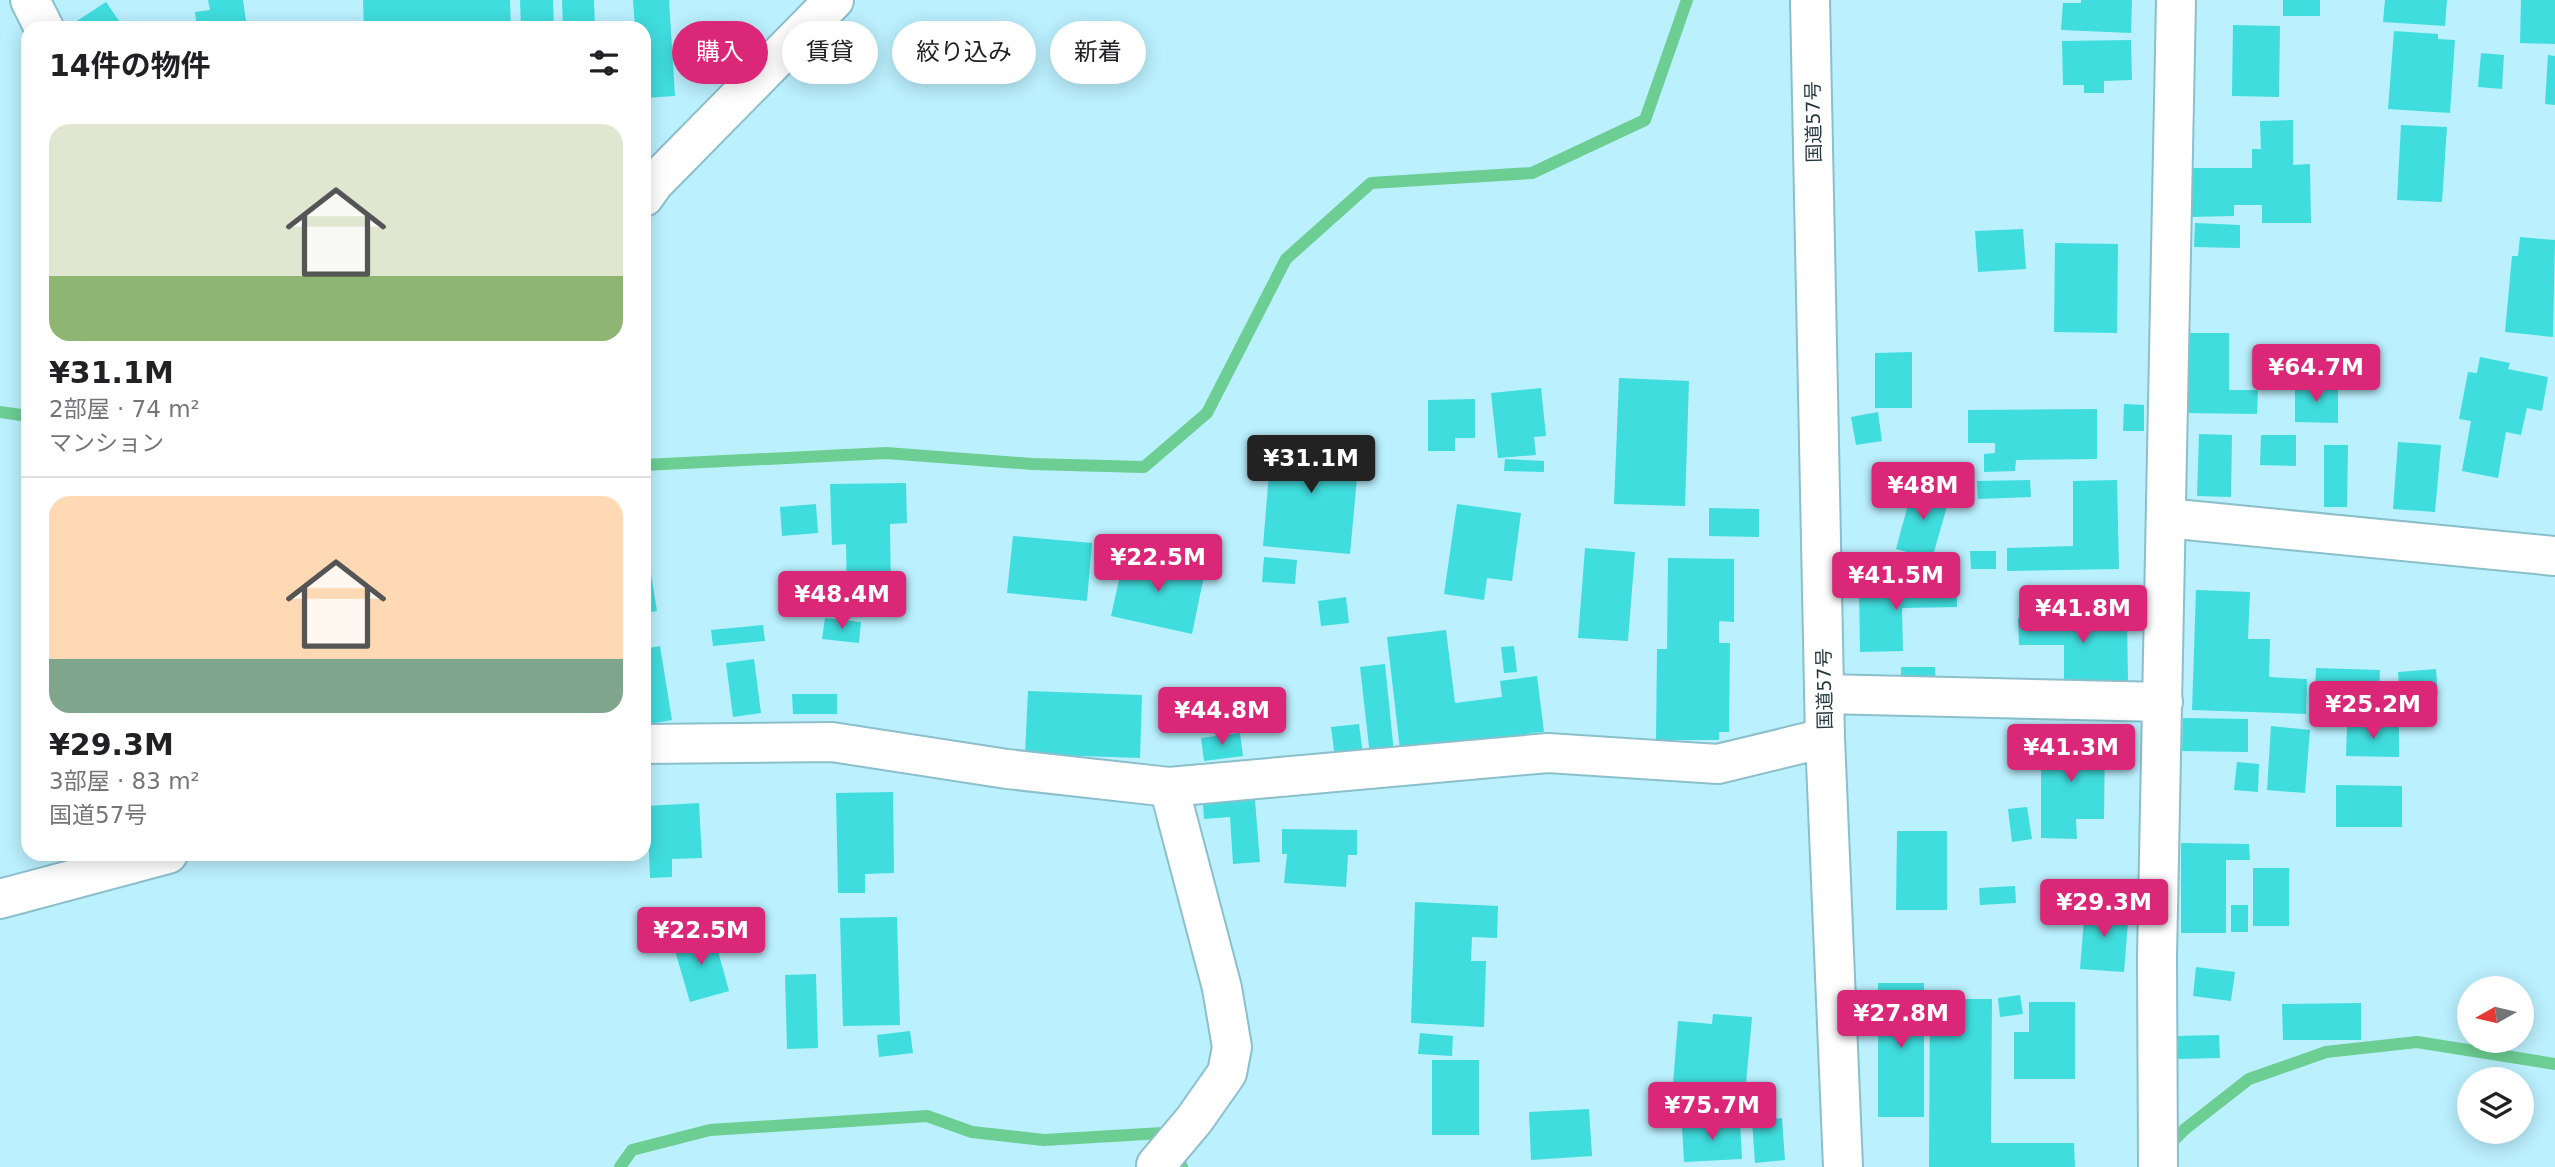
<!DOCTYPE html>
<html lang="ja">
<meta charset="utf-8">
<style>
body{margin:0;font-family:"DejaVu Sans","Noto Sans JP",sans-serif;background:#f2f2f2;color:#202124;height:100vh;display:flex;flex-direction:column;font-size:26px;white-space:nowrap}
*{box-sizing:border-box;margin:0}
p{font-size:23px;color:#757577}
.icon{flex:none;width:38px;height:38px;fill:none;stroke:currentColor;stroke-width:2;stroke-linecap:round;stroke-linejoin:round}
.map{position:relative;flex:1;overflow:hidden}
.panel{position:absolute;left:21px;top:21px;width:630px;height:840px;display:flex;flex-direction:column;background:#fff;border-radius:21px;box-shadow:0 4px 18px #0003}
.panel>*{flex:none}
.banner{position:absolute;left:672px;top:21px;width:665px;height:63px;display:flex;gap:14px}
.needle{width:46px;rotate:262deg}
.buttons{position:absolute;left:2457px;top:976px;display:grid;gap:14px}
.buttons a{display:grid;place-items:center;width:77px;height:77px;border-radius:50%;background:#fff;box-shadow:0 4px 18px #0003;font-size:35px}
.price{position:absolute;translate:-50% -60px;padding:0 16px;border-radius:7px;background:#db2777;color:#fff;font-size:23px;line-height:46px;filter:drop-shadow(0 2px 4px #0008)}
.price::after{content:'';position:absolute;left:50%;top:42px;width:21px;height:16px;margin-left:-10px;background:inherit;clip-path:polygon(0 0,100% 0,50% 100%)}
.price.on{background:#222;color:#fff}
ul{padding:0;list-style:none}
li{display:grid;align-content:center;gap:14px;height:371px;padding:0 28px}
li+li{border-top:2px solid #e0e0e0}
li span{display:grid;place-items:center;height:217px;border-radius:21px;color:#555}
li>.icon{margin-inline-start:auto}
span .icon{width:126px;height:126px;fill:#fffc;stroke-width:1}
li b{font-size:30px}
h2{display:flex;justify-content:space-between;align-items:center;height:84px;padding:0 28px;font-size:30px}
.chip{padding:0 24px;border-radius:32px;background:#fff;box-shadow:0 4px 18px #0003;font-size:24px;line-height:63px}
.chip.on{background:#db2777;color:#fff}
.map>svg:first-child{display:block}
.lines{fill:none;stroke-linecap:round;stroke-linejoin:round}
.stream{stroke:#6cce93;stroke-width:12}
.building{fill:#40ddde}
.minor-casing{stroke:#8bbfcc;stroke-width:42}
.highway-casing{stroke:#8bbfcc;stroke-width:42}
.minor{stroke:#fff;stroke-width:38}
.highway{stroke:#fff;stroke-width:38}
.labels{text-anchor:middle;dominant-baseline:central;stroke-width:7;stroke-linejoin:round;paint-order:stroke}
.street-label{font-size:19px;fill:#23393e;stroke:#fff}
</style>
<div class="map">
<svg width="2555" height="1167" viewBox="0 0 2555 1167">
<rect width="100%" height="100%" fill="#bbf0fe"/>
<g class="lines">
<g class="stream">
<polyline points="0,412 28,416"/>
<polyline points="644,465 886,453 1032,464 1144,467 1207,413 1286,259 1371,183 1532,173 1645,120 1687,0"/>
<polyline points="2167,1147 2185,1129 2249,1079 2326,1052 2417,1042 2555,1064"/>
<polyline points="620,1167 632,1150 710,1130 927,1116 972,1132 1044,1140 1163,1133 1182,1167"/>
</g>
</g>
<g class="building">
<polygon points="208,0 243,0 247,28 197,28 195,12 210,10"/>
<polygon points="363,0 510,0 511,28 364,28"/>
<polygon points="520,0 553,0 554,28 521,28"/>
<polygon points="562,0 594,0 595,28 563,28"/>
<polygon points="633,0 669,0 675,96 644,98 644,28 635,28"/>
<polygon points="2081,0 2132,0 2131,33 2061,30 2063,3 2081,3"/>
<rect x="2283" y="0" width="37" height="16"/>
<polygon points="2385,0 2447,0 2445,26 2383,22"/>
<polygon points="2521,0 2555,0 2555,44 2520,43"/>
<polygon points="106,2 124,28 66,28"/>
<polygon points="2233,25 2280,26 2279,97 2232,96"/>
<polygon points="2394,31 2438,34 2438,39 2455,40 2450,113 2388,109"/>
<polygon points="2131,40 2132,80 2104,81 2104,93 2084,93 2084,85 2063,85 2062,41"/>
<polygon points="2481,53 2504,55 2502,89 2478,87"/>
<polygon points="2548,55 2555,56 2555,105 2545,104"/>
<polygon points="2293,120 2293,165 2310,164 2311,223 2262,223 2262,205 2234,205 2234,216 2190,217 2189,168 2252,168 2252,149 2261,149 2260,121"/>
<polygon points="2401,125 2447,127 2442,202 2397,200"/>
<polygon points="2195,223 2240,225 2240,248 2194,247"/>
<polygon points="2023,229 2026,269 1978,272 1975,231"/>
<polygon points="2520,237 2555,240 2553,337 2505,332 2512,256 2518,256"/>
<polygon points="2055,243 2118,244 2117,333 2054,332"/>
<polygon points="2185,333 2229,333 2229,390 2258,390 2257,414 2184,413"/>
<polygon points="1912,352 1912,408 1875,408 1875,353"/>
<polygon points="2480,357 2510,363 2508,369 2548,377 2542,411 2527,408 2521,435 2506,432 2498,478 2462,471 2471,421 2459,419 2468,372 2477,373"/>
<polygon points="1619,378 1689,381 1685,506 1614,504"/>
<polygon points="2295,386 2338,387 2338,423 2295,422"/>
<polygon points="1541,388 1546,436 1534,437 1536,455 1498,458 1491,393"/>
<polygon points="1475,399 1475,438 1455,438 1455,451 1428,451 1428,400"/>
<polygon points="2124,404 2144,405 2144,431 2123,431"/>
<polygon points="2097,409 2097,459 2016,460 2015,471 1984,472 1984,454 1995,453 1995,443 1968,443 1968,410"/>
<polygon points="1878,412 1882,441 1856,445 1851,417"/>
<polygon points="2199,434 2232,435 2231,497 2197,496"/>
<polygon points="2261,435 2296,435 2296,466 2260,465"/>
<polygon points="1272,437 1360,445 1350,554 1263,546"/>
<polygon points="2398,442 2441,445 2435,512 2393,509"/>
<polygon points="2324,445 2348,445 2347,507 2324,507"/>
<polygon points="1505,459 1544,461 1544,472 1504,471"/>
<polygon points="2030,480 2031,497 1978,499 1977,481"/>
<polygon points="2117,480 2119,569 2007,571 2007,548 2073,546 2073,481"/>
<polygon points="906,483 907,523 890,524 891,597 847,598 846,544 832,545 830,484"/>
<polygon points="1913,486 1950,496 1932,559 1896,549"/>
<polygon points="816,504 818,533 782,536 780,507"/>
<polygon points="1457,504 1521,513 1512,581 1487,578 1484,600 1444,594"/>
<polygon points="1709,508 1759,509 1759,537 1709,536"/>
<polygon points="644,531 657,611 644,613"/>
<polygon points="1013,536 1092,543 1087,601 1007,593"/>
<polygon points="1585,548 1635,552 1628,641 1578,638"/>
<polygon points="1970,551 1996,551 1996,569 1971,569"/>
<polygon points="1125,553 1205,571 1192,634 1111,616"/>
<polygon points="1264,557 1297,560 1295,584 1262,582"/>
<polygon points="1668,558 1734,559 1734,622 1719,621 1719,643 1730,643 1729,732 1719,732 1719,740 1656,740 1657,649 1667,649"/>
<polygon points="1957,585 1957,607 1902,608 1903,651 1860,652 1859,587"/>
<polygon points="2196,590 2250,592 2248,639 2270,639 2269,677 2307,679 2306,714 2192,710"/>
<polygon points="2139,596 2139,613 2096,614 2095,597"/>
<polygon points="1346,597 1349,623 1321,626 1318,601"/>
<polygon points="2127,617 2128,681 2064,683 2064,645 2019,645 2018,618"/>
<polygon points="825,618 861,622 859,643 822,639"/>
<polygon points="763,625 765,641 713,646 711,630"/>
<polygon points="1446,630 1455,703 1502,697 1500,681 1537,676 1544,732 1530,733 1531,742 1401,758 1387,637"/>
<polygon points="660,646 672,720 644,725 644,649"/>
<polygon points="1514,646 1517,672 1504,673 1501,647"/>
<polygon points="754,659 761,713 733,717 726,663"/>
<polygon points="1385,664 1394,753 1370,756 1360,667"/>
<polygon points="1901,667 1935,667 1936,685 1901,686"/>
<polygon points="2316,668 2380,670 2378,716 2314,713"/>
<polygon points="2436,669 2438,695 2400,699 2398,672"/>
<polygon points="1028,691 1142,695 1140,758 1025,754"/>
<polygon points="792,694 837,694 837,714 793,714"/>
<polygon points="2183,718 2248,719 2248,752 2182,751"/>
<polygon points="1359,724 1363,755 1335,758 1331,727"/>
<polygon points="2271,726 2310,730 2305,793 2267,790"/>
<polygon points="2347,726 2399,726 2399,757 2346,756"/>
<polygon points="1240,733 1243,756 1204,761 1201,738"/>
<polygon points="2041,737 2105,738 2104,819 2076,819 2077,839 2041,838"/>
<polygon points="2237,762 2259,764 2258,792 2234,790"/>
<polygon points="2336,785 2402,786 2402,827 2336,827"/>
<polygon points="893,792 894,873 865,874 865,893 838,893 836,793"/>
<polygon points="1255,800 1260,862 1233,864 1230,817 1204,819 1203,803"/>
<polygon points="699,803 702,858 672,859 672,877 650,878 647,806"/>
<polygon points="2027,807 2032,839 2012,842 2008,809"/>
<polygon points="1282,829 1357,830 1357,855 1348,855 1346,887 1284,883 1287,854 1282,854"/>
<polygon points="1897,831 1947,831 1947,910 1896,910"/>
<polygon points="2181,843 2249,844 2250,860 2226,860 2226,933 2181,933"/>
<rect x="2253" y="868" width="36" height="58"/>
<polygon points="2015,886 2016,903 1980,905 1979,888"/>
<polygon points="1415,902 1498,906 1497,938 1472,937 1471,961 1486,961 1484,1027 1411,1023"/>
<rect x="2231" y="905" width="17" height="27"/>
<polygon points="2085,907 2129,910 2124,972 2080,969"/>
<polygon points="897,917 900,1025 843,1026 840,918"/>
<polygon points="713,933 729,991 690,1002 673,944"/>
<polygon points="2196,967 2235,972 2231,1001 2193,996"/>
<polygon points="816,974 818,1048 787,1049 785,975"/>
<rect x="1878" y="983" width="46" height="134"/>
<polygon points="2020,995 2023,1014 2000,1017 1998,998"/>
<polygon points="1930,999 1992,999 1991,1143 2074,1143 2075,1167 1929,1167"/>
<polygon points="2029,1002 2075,1002 2075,1079 2014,1079 2014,1032 2029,1032"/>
<polygon points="2361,1003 2361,1040 2283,1040 2282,1004"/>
<polygon points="1713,1014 1752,1017 1745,1095 1732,1093 1731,1115 1671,1110 1678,1021 1712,1024"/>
<polygon points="910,1031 913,1053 879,1057 877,1035"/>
<polygon points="1420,1033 1453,1036 1452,1056 1418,1054"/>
<polygon points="2219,1035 2220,1058 2178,1059 2177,1036"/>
<rect x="1432" y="1060" width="47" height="75"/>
<polygon points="1589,1109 1592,1156 1531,1160 1529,1112"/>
<polygon points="1782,1118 1785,1160 1755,1163 1752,1121"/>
<polygon points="1740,1123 1742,1159 1684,1162 1682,1126"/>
</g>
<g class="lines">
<g class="minor-casing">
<g id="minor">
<polyline points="30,0 44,28"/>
<polyline points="644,197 654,183 834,0"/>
<polyline points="2166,518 2555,556"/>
<polyline points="1824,694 2163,702"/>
<polyline points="644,744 832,742 1007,769 1169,787 1548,753 1718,764 1825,738"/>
<polyline points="0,899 168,854"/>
<polyline points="1157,1167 1156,1165 1194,1120 1227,1073 1232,1047 1222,988 1169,787"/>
<polyline points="2158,1167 2157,957 2176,0"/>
</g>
</g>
<g class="highway-casing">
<polyline id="highway" points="1810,0 1825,738 1843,1167"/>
</g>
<use href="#minor" class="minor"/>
<use href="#highway" class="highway"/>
</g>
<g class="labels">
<g class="street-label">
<text transform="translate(1813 122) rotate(-91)">国道57号</text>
<text transform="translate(1824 689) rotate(-91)">国道57号</text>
</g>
</g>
</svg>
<div class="buttons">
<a><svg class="needle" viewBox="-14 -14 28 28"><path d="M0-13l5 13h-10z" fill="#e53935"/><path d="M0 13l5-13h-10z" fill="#757577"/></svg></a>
<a><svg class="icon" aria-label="layers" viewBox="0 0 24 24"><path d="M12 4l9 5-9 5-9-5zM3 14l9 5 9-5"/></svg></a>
</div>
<b class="price" style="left:2316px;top:404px">¥64.7M</b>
<b class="price on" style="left:1311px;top:495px">¥31.1M</b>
<b class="price" style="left:1923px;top:522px">¥48M</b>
<b class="price" style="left:1158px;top:594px">¥22.5M</b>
<b class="price" style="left:1896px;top:612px">¥41.5M</b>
<b class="price" style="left:842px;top:631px">¥48.4M</b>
<b class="price" style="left:2083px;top:645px">¥41.8M</b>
<b class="price" style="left:2373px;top:741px">¥25.2M</b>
<b class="price" style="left:1222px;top:747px">¥44.8M</b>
<b class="price" style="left:2071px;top:784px">¥41.3M</b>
<b class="price" style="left:2104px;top:939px">¥29.3M</b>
<b class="price" style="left:701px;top:967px">¥22.5M</b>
<b class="price" style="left:1901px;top:1050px">¥27.8M</b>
<b class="price" style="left:1712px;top:1142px">¥75.7M</b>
<div class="banner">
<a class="chip on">購入</a>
<a class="chip">賃貸</a>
<a class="chip">絞り込み</a>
<a class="chip">新着</a>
</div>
<section class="panel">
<h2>14件の物件<svg class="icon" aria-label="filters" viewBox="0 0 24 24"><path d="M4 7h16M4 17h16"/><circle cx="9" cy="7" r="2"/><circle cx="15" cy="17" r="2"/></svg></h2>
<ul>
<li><span style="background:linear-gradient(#dfe7d0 70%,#8fb573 0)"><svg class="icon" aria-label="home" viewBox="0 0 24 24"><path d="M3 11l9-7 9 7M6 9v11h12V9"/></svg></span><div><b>¥31.1M</b><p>2部屋 · 74 m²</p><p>マンション</p></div></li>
<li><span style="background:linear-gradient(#ffd9b3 75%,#7fa58c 0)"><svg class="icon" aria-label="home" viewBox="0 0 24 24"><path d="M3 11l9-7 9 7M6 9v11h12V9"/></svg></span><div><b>¥29.3M</b><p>3部屋 · 83 m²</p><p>国道57号</p></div></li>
</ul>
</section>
</div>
